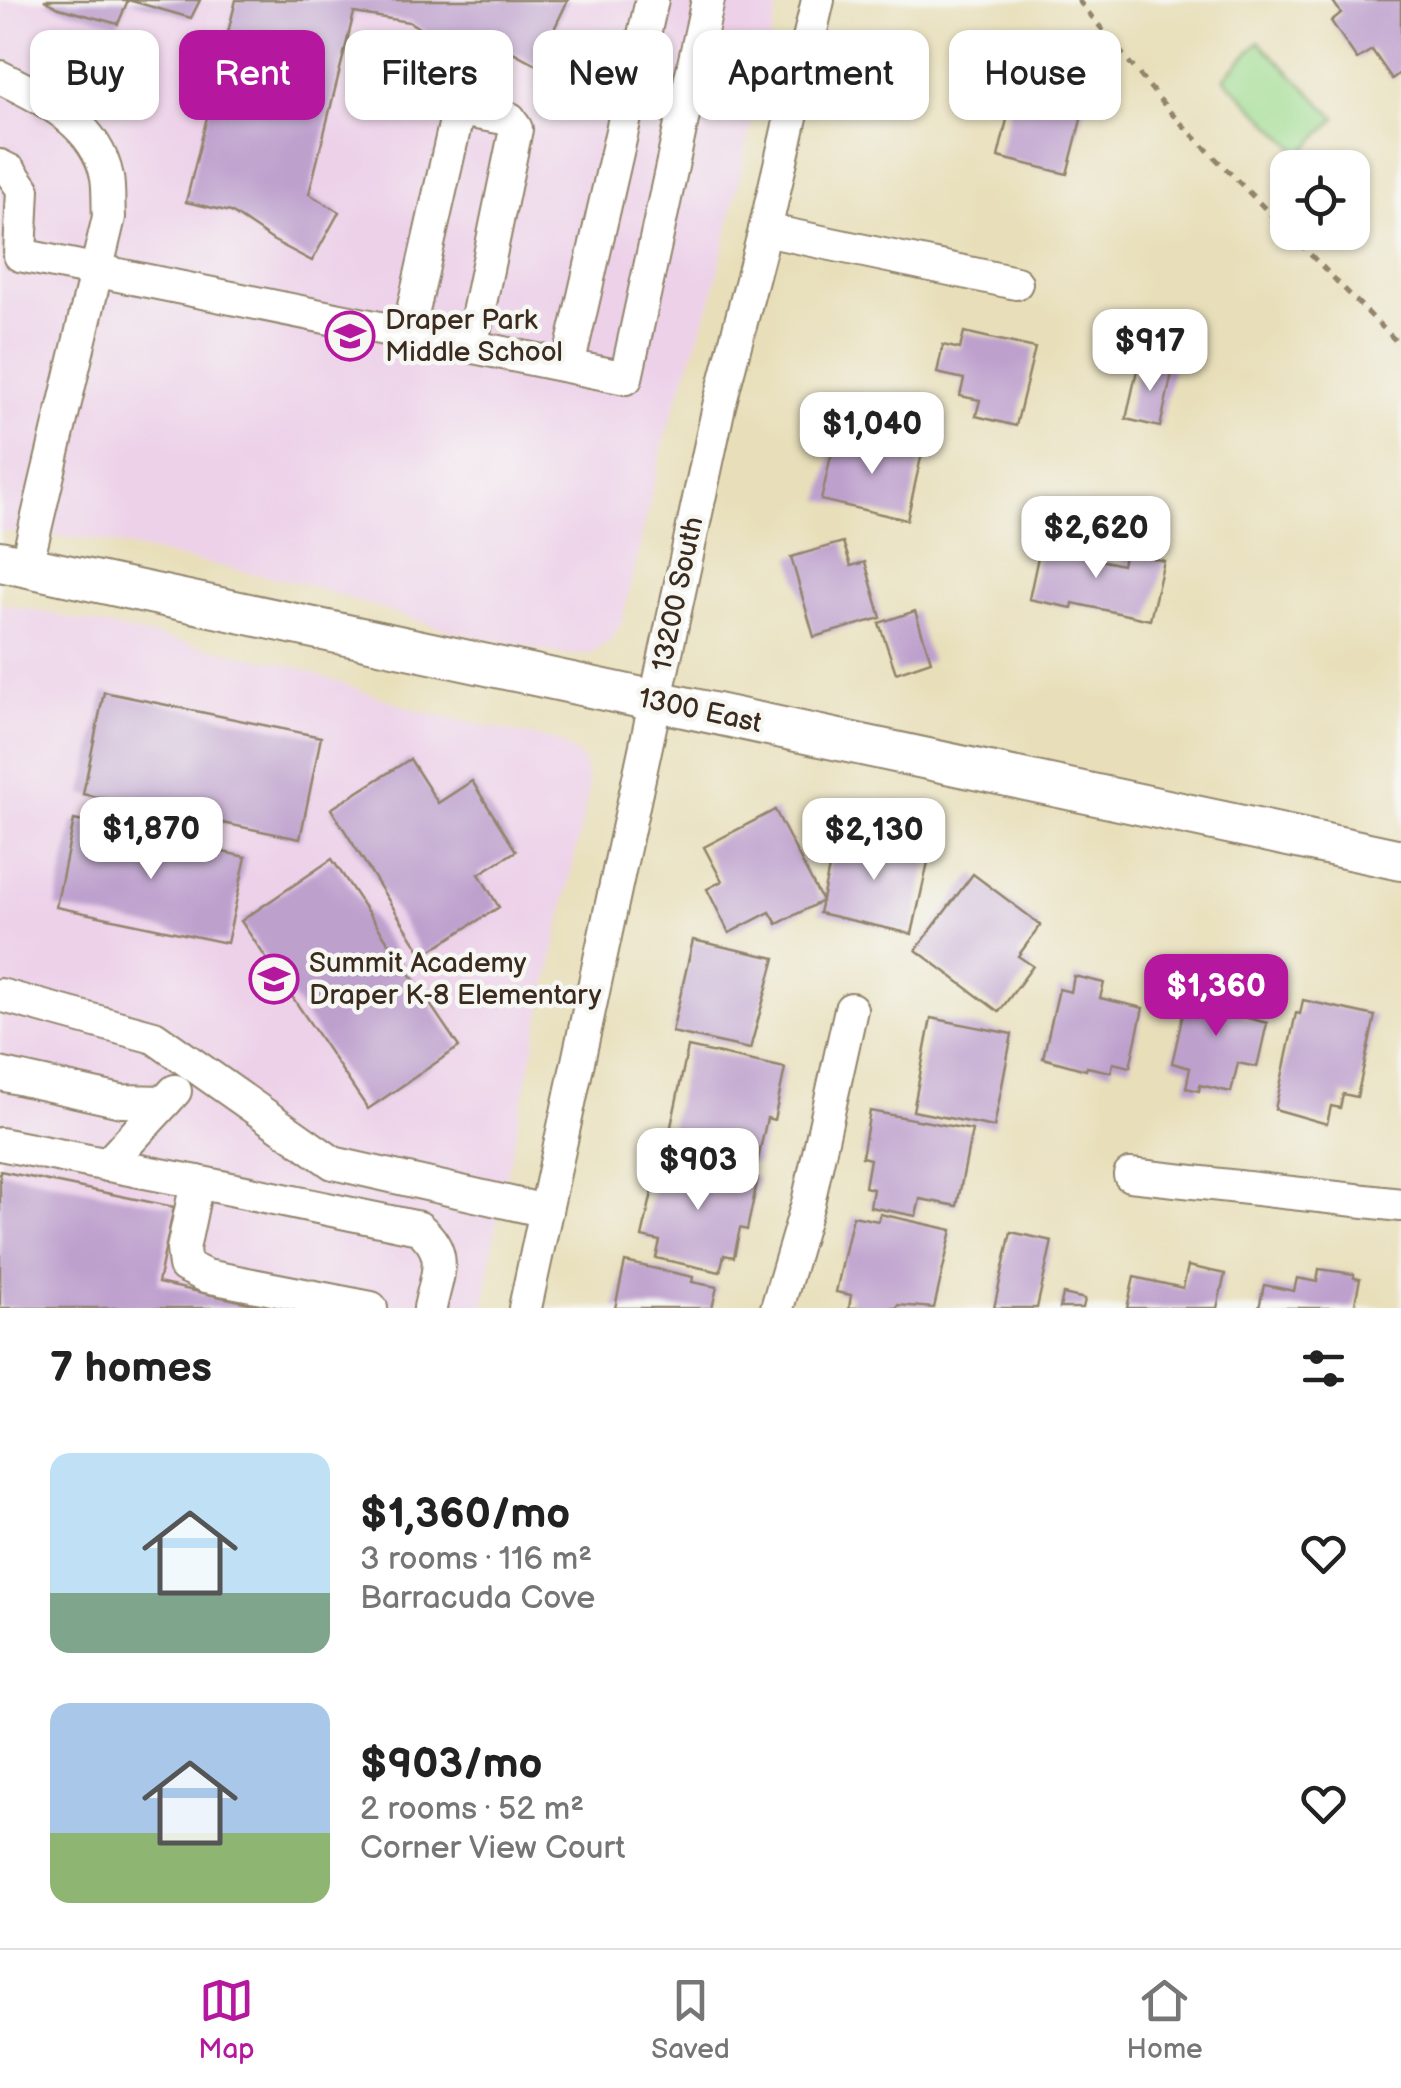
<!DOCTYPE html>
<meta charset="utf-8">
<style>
body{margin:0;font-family:"Balsamiq Sans",sans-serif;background:#f6f6f6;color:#222;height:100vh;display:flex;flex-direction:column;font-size:38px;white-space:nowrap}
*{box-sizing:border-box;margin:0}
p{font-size:32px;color:#767676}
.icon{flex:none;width:55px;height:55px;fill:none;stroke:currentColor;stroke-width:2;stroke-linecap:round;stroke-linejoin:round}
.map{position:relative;height:1308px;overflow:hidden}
.sheet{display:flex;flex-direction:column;background:#fff;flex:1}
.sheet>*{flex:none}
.guide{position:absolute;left:30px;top:30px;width:1342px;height:90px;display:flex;gap:20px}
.buttons{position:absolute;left:1270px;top:150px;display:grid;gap:20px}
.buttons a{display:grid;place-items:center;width:100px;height:100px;border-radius:20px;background:#fff;box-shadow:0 2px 8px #0004;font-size:50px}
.price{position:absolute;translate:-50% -85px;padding:0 22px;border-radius:20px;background:#fff;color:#222;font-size:32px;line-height:65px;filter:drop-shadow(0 2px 5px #0008)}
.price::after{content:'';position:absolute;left:50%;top:60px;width:30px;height:22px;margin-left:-15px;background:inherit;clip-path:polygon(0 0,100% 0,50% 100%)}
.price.active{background:#b5179e;color:#fff}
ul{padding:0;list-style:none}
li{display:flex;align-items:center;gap:30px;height:250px;padding:0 50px}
li span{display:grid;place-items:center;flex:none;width:280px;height:200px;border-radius:20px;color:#555}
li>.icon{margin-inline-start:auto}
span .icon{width:120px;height:120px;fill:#fffc;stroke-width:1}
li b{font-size:42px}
h2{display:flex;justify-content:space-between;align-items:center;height:120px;padding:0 50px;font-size:42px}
.tag{padding:0 35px;border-radius:20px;background:#fff;box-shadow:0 2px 8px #0004;font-size:35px;line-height:90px}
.tag.active{background:#b5179e;color:#fff}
.tabs{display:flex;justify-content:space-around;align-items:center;height:140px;border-top:2px solid #e0e0e0;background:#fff;font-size:28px;color:#767676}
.tabs a{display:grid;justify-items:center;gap:5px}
.tabs .active{color:#b5179e}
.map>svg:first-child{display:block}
.built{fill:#edd1e9}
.green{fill:#9fdc8f;stroke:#6d8356;stroke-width:2.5}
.building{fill:#bea0cd}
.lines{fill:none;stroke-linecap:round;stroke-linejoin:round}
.minor-casing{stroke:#92846c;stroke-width:36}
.major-casing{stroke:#92846c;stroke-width:44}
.path{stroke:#92846c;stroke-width:5;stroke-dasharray:8 8;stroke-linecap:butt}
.minor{stroke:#fff;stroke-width:32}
.major{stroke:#fff;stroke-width:40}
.labels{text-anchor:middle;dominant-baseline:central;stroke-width:9;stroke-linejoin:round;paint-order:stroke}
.poi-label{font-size:28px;fill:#3b2a1e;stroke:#f6f6f2;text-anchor:start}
.street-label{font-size:28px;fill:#3b2a1e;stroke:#f6f6f2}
</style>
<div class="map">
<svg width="1401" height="1308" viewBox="0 0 1401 1308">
<rect width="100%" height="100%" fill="#f6f6f2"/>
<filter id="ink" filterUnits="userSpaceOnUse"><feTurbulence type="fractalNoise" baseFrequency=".01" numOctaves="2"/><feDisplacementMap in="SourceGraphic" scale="20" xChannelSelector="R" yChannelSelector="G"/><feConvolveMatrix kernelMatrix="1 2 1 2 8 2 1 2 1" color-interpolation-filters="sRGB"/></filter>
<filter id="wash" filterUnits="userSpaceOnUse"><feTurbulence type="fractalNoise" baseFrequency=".0048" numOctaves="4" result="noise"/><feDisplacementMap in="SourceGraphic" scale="40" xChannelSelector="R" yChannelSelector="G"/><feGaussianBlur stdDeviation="2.25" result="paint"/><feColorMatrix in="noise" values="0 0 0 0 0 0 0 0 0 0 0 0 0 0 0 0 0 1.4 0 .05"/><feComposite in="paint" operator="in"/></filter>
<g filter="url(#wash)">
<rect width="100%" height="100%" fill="#e8dfba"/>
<g class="built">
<polygon points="0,0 780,0 712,298 665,436 622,622 611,640 590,654 565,655 447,630 304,584 96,540 0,531"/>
<polygon points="0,603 294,666 418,711 557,741 583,759 589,788 496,1225 484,1308 0,1308"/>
</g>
<polygon class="green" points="1259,42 1336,118 1301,154 1224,78"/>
<g id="blocks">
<g class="building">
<polygon points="44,0 128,0 118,24 59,8"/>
<polygon points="128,0 200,0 191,18"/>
<polygon points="236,0 568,0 537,65 480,34 468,56 409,22 354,13 309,194 339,212 312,261 274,241 231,212 186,202"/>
<polygon points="1332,0 1401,0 1401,72 1392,79 1372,50 1357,59 1331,21 1341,13"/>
<polygon points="1015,86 1085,104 1067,174 998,157"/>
<polygon points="964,332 1035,348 1016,426 976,416 980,400 960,396 964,379 937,373 943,345 960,349"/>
<polygon points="1139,361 1173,369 1160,427 1126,419"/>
<polygon points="836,434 922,453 907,520 821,500"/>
<polygon points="1042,538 1069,544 1068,553 1122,565 1125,552 1164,561 1150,620 1073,603 1072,608 1029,599"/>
<polygon points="843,542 851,566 865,562 881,618 814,637 791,557"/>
<polygon points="915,611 931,661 896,673 879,623"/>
<polygon points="104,692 321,737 300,839 83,794"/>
<polygon points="410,759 438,803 472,781 516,851 479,874 499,907 423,955 331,809"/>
<polygon points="775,810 822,901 777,924 770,912 729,933 707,889 722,881 704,847"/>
<polygon points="74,820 246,857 227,943 56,907"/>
<polygon points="837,832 930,853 912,934 819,913"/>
<polygon points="332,859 459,1047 368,1109 241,921"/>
<polygon points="973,874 1041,925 1018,956 1033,966 999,1012 916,950"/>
<polygon points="693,940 775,958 750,1049 672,1032"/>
<polygon points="1074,976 1104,983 1100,998 1143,1008 1130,1067 1113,1063 1111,1072 1087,1067 1086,1070 1043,1058 1059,989 1071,992"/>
<polygon points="1190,984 1230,993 1228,1002 1246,1006 1244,1017 1267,1023 1257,1067 1238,1063 1231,1092 1200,1085 1199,1091 1186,1088 1190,1068 1172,1063"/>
<polygon points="1303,1000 1375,1016 1357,1097 1343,1094 1340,1108 1331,1106 1327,1124 1275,1109 1296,1013 1300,1014"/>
<polygon points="931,1018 1012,1034 994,1127 913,1111"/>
<polygon points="688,1047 785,1068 774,1120 767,1118 757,1164 667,1145"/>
<polygon points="870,1111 972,1130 957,1206 920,1199 916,1216 870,1207 873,1189 865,1187 870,1159 862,1157"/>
<polygon points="660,1157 758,1178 747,1230 740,1228 734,1257 724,1255 720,1272 656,1258 660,1241 642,1237"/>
<polygon points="0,1171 174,1207 158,1283 272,1308 0,1308"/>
<polygon points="880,1214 952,1230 934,1308 898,1305 897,1308 849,1308 851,1295 836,1292 853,1216 878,1221"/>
<polygon points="1011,1232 1052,1241 1037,1308 994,1308"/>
<polygon points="625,1262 693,1277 692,1282 717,1287 712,1308 615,1308"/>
<polygon points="1188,1266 1225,1274 1217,1308 1127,1308 1134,1277 1183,1288"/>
<polygon points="1319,1269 1354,1274 1354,1278 1360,1279 1354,1308 1259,1308 1264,1285 1294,1291 1297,1278 1317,1282"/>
<polygon points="1063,1294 1085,1299 1083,1308 1060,1308"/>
</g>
</g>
</g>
<g filter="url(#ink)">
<use href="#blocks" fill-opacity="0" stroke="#92846c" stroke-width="2.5"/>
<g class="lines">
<g class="minor-casing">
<g id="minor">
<path d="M 0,77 C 44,99 96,123 107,177 C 109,189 108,204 109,217 L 26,567"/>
<polyline points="0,166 10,171 23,189 20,255 626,378 708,0"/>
<polyline points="765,230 1016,283"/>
<polyline points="408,333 457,116 465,111 510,119 516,129 471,347"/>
<polyline points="568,366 652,0"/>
<polyline points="0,995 154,1037 333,1163 546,1211"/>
<polyline points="0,1074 121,1101 165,1102"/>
<polyline points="0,1144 197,1182"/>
<polyline points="107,1165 175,1091"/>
<polyline points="1130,1175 1401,1205"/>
<path d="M 371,1308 L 206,1276 L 185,1266 L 183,1249 L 197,1182 L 419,1228 C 450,1255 437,1273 430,1308"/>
<polyline points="525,1308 719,406 765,230 818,0"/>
<polyline points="777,1308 808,1203 851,1009"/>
</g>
</g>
<g class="major-casing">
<polyline id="major" points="0,561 1401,860"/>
</g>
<g class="path">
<polyline points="1078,0 1171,113 1288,232"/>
<polyline points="1288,232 1401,346"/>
</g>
<use href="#minor" class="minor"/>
<use href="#major" class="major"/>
</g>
</g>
<defs>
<g id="school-ring" transform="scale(2.5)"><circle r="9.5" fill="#f6f6f2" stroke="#b5179e" stroke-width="1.5"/><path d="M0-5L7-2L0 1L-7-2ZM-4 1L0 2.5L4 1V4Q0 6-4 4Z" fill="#b5179e"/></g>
</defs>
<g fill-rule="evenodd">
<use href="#school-ring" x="350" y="336"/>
<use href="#school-ring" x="274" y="979"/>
</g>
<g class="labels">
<g class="poi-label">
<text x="385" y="320">Draper Park<tspan x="385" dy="32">Middle School</tspan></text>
<text x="309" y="963">Summit Academy<tspan x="309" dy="32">Draper K-8 Elementary</tspan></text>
</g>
<g class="street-label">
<text transform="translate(678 594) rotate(-78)">13200 South</text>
<text transform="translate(700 711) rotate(12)">1300 East</text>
</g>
</g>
</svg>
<div class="buttons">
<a><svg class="icon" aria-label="locate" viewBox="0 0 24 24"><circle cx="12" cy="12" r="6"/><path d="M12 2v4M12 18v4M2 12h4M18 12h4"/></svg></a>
</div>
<b class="price" style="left:1150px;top:394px">$917</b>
<b class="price" style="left:872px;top:477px">$1,040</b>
<b class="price" style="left:1096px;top:581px">$2,620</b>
<b class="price" style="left:151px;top:882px">$1,870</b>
<b class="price" style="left:874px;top:883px">$2,130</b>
<b class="price active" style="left:1216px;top:1039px">$1,360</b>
<b class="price" style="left:698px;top:1213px">$903</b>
<div class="guide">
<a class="tag">Buy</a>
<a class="tag active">Rent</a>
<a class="tag">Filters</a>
<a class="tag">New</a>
<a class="tag">Apartment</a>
<a class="tag">House</a>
</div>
</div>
<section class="sheet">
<h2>7 homes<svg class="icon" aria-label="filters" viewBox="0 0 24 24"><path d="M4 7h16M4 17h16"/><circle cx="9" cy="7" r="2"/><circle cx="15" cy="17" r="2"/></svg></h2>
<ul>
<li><span style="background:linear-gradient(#bfe0f5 70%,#7fa58c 0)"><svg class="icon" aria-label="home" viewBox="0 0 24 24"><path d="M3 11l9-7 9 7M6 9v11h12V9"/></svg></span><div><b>$1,360/mo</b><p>3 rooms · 116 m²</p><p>Barracuda Cove</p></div><svg class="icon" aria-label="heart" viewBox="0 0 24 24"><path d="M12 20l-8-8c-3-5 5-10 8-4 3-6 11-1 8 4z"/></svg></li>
<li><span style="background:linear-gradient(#a9c7e8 65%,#8fb573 0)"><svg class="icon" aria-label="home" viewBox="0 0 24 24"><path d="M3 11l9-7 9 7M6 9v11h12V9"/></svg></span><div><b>$903/mo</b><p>2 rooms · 52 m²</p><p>Corner View Court</p></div><svg class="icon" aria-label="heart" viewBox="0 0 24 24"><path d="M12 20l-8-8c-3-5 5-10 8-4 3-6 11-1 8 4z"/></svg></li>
</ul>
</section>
<nav class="tabs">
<a class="active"><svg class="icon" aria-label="map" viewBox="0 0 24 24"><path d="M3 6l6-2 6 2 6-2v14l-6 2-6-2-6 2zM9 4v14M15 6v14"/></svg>Map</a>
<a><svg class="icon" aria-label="saved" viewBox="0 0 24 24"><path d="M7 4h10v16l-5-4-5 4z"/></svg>Saved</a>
<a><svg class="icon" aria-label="home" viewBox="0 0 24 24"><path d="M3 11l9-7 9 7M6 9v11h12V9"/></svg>Home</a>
</nav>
